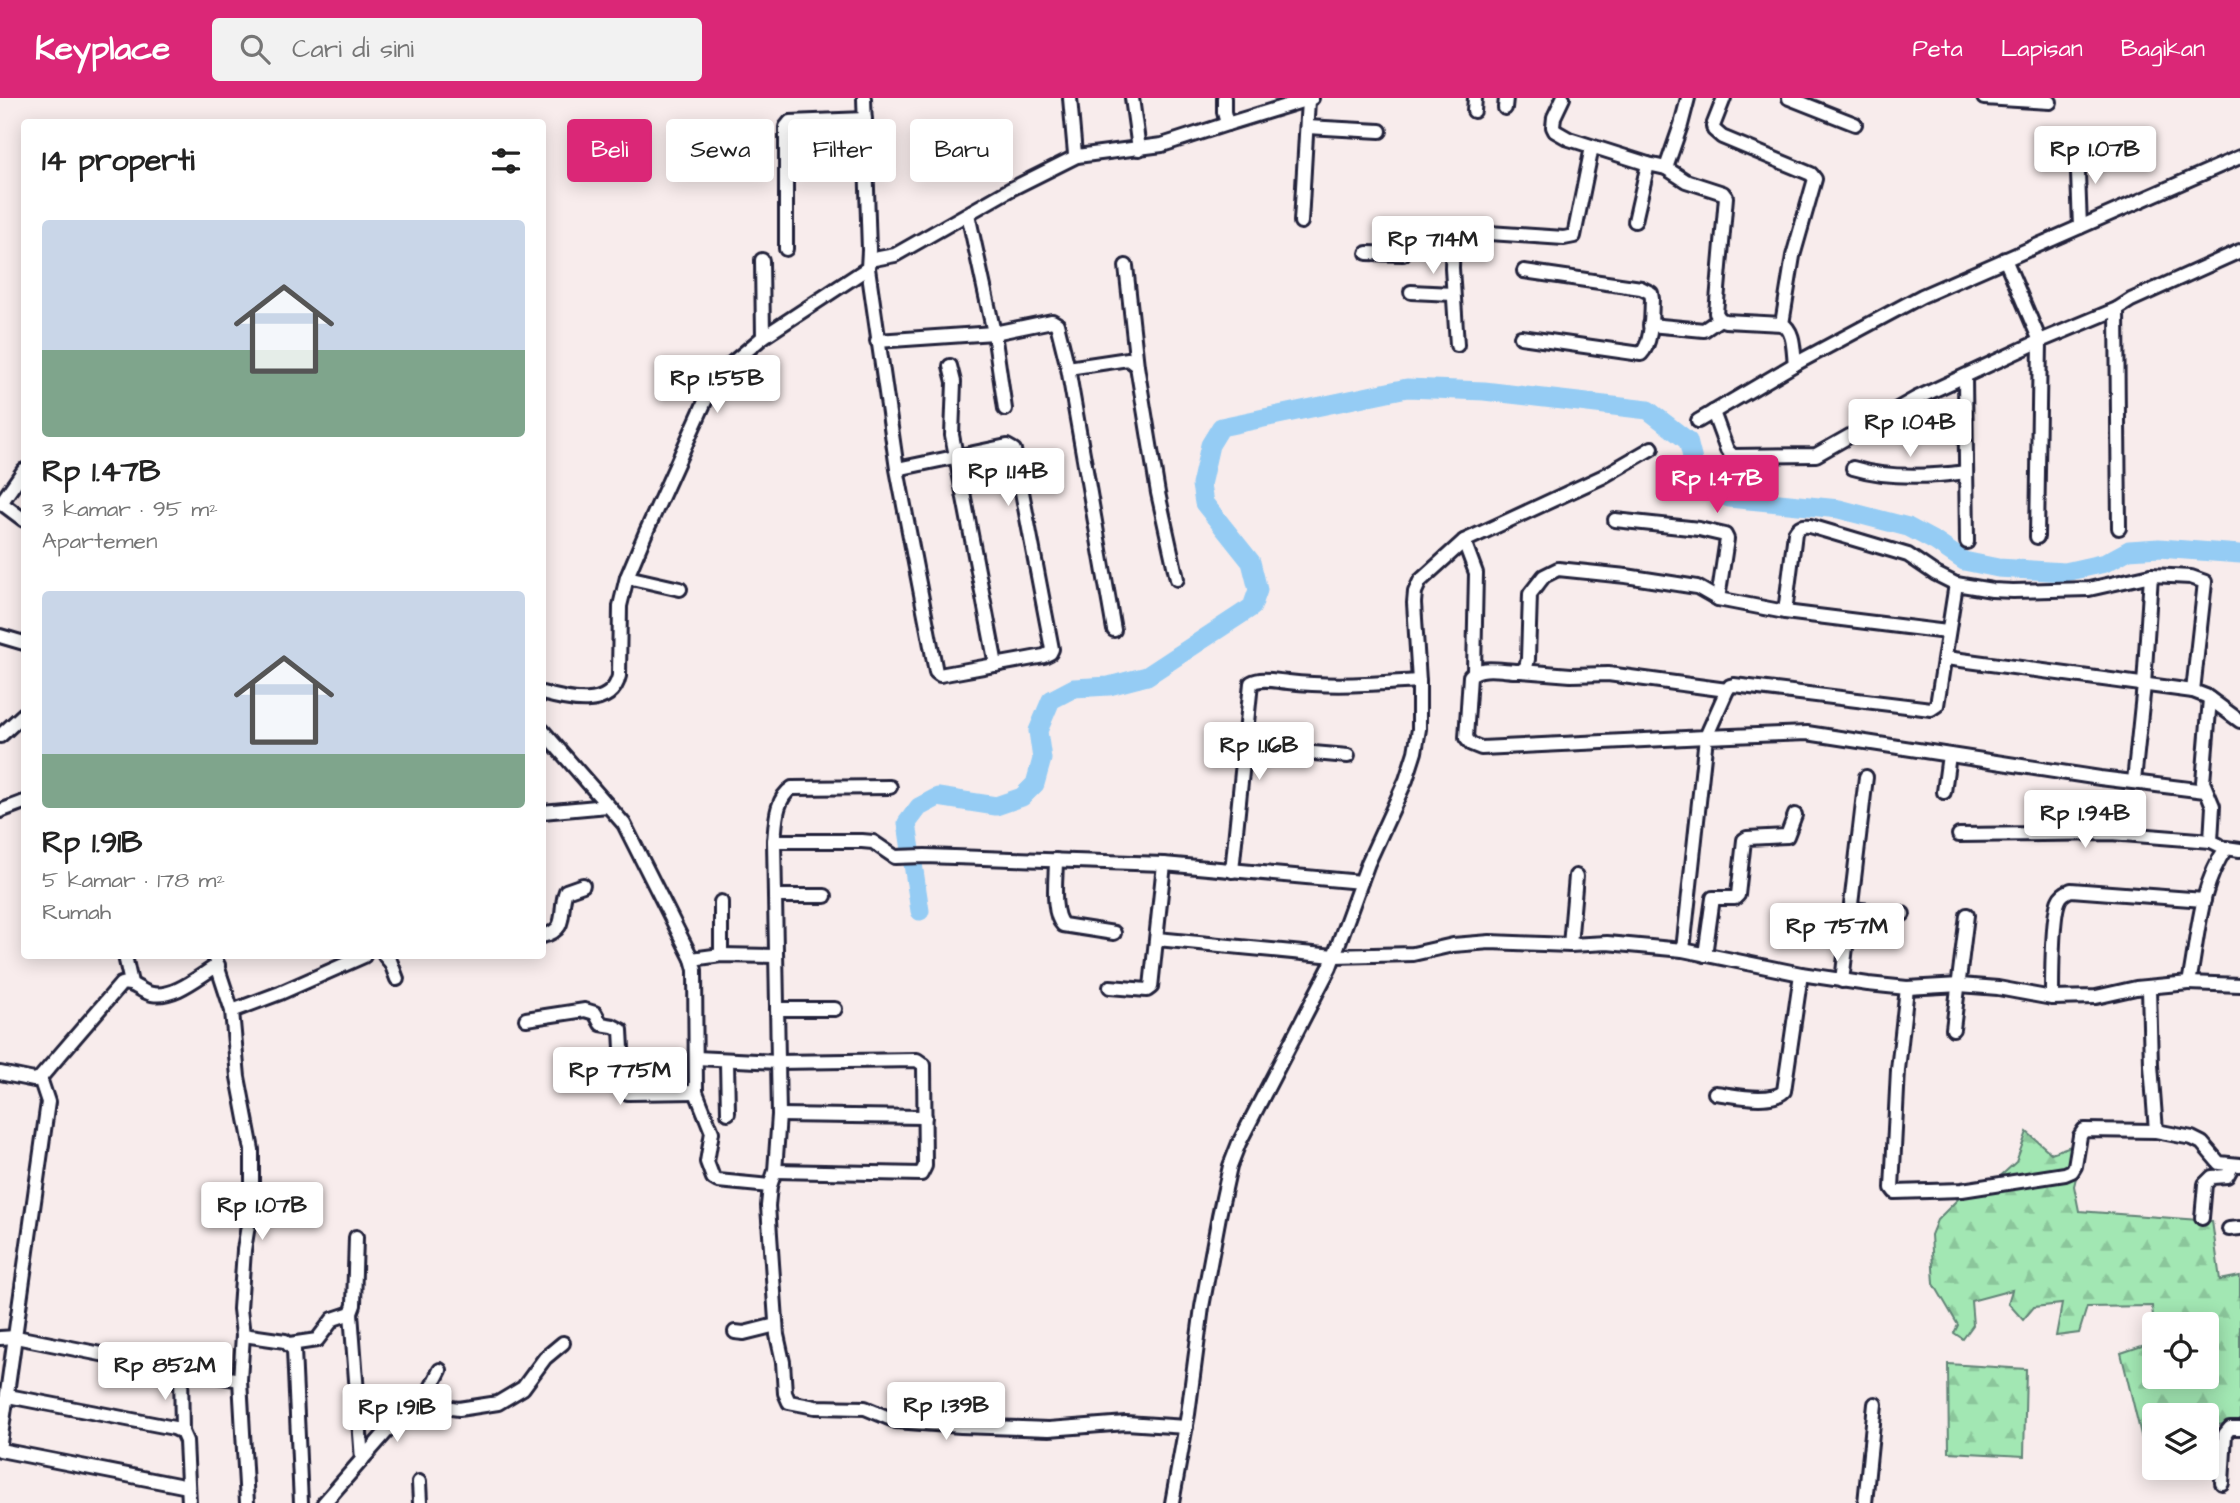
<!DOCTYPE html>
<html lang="id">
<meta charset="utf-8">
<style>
body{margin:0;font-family:"Architects Daughter",sans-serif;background:#f2f2f2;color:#222;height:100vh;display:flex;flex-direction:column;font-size:26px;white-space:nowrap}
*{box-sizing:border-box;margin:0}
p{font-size:23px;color:#767676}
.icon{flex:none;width:38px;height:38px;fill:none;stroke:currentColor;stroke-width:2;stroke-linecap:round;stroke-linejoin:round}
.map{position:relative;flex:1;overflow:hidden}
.drawer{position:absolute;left:21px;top:21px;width:525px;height:840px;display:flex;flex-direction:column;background:#fff;border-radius:7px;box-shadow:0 4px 18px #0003}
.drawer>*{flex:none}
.banner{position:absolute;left:567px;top:21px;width:665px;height:63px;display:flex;gap:14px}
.controls{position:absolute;left:2142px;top:1214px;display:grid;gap:14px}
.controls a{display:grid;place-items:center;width:77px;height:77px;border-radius:7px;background:#fff;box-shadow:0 4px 18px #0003;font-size:35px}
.price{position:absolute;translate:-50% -60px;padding:0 16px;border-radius:7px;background:#fff;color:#222;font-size:23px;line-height:46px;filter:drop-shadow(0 2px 4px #0008)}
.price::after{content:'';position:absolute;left:50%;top:42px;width:21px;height:16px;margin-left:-10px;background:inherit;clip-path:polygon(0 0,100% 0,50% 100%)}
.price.active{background:#db2777;color:#fff}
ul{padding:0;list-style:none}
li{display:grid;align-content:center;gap:14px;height:371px;padding:0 21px}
li span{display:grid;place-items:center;height:217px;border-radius:7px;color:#555}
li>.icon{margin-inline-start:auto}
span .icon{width:126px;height:126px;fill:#fffc;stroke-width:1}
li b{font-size:30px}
h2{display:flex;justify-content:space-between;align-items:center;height:84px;padding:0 21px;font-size:30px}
.pill{padding:0 24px;border-radius:7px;background:#fff;box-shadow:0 4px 18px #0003;font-size:24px;line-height:63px}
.pill.active{background:#db2777;color:#fff}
header{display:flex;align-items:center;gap:42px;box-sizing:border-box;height:98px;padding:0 35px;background:#db2777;color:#fff}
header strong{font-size:33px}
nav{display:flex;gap:38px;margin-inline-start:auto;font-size:24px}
.search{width:490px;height:63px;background:#f2f2f2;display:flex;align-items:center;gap:18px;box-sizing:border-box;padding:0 24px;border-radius:7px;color:#767676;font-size:26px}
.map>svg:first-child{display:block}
.forest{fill:url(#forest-firs);stroke:#628477;stroke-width:2}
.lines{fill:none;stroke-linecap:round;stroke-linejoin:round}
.river{stroke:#95ccf4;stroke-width:19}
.minor-casing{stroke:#22223b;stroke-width:18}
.minor{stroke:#fff;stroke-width:12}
</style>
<header>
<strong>Keyplace</strong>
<div class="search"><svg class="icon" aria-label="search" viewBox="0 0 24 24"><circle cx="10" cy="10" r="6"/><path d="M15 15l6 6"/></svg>Cari di sini</div>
<nav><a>Peta</a><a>Lapisan</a><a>Bagikan</a></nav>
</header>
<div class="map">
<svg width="2240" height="1405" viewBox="0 0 2240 1405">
<defs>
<pattern id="forest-firs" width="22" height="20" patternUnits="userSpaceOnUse" patternTransform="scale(1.75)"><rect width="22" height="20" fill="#a2e7b3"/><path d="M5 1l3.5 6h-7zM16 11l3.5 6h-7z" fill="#8bc69b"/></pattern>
</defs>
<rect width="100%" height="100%" fill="#f8ecec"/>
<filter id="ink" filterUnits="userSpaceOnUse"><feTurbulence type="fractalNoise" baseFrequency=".0143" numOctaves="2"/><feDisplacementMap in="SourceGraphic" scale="14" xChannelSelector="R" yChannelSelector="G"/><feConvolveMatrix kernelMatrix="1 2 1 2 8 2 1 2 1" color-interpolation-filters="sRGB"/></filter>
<g filter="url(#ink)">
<g class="forest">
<polygon points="2027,1034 2051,1055 2085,1043 2074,1088 2079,1113 2212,1123 2220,1182 2240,1178 2240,1327 2232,1325 2207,1328 2207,1318 2154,1318 2154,1338 2142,1341 2121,1255 2154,1244 2154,1279 2207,1279 2207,1227 2154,1227 2154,1230 2152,1208 2087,1209 2079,1235 2056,1238 2062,1206 2034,1209 2023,1222 2008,1205 2012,1192 1971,1203 1973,1227 1963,1241 1954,1235 1958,1227 1934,1186 1931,1137 1937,1122 1968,1091 1995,1083 2016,1064"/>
<polygon points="1948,1266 2026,1271 2024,1358 1949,1354"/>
</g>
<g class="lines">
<polyline class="river" points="920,813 907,725 919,709 938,699 996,708 1022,699 1035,686 1042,661 1038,633 1051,602 1074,590 1109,588 1147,578 1252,509 1258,492 1251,464 1204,405 1201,387 1210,347 1221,329 1407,290 1484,293 1648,312 1688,343 1695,371 1711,393 1729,400 1839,411 1908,429 1936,444 1964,463 1998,470 2065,474 2105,465 2129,452 2159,450 2240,456"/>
<g class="minor-casing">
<g id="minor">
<polyline points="1070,0 1075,56 1077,58"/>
<polyline points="1132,0 1139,51"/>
<polyline points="1224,0 1224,14 1227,26 1312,0"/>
<path d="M 1563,0 L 1554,19 L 1553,29 L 1555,33 L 1569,41 L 1648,66 L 1666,70 L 1686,83 L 1723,95 L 1726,99 L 1716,215 L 1720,221 L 1725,223 L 1782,226 C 1795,233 1793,253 1795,266"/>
<polyline points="1724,0 1713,28 1714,32 1722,39 1811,76 1815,81 1793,158 1782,226"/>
<polyline points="1789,0 1855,26"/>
<polyline points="1984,0 2050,4"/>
<polyline points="1505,10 1506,0"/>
<polyline points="1474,13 1475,0"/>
<polyline points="1307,29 1380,33"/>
<polyline points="2077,49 2080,129"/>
<polyline points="1666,70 1681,27 1688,0"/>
<polyline points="968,116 994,235 1005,311"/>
<polyline points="1635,123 1648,66"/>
<polyline points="1301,124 1308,2"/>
<polyline points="1453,132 1452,170 1457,247"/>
<polyline points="786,151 786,29 790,24 865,21"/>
<path d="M 1367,155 L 1403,156 C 1409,149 1407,138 1414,130 L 1564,140 L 1574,138 L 1592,49"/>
<polyline points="2005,161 2040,243 2037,439"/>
<polyline points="762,162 763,239"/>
<polyline points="869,162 895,157 1011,91 1077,58 1162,47 1227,26"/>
<polyline points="1126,168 1137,268"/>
<polyline points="868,170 897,371 936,574 940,577 945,576 1044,558 1050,555 1052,551 1014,352 1007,348 897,371"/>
<polyline points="1411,194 1453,196"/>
<polyline points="1650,227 1704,232 1720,221"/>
<path d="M 1521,239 L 1641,256 C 1653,243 1651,218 1652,201 L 1651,195 L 1641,190 L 1524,173"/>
<polyline points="877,243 994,235 1052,223 1057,226 1068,270 1114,532"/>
<polyline points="950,268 954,284 952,337 996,567"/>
<polyline points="1068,270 1128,261 1137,268 1158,395 1177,481"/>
<polyline points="1965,279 1967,444"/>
<polyline points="1713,314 1727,352 1733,358 1816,357 1915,301 2040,243 2117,211"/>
<polyline points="1698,323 1795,266 1922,198 2240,59"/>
<path d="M 1853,370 C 1889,381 1929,379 1966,374"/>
<polyline points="0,404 24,422"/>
<polyline points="1,405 24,372"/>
<polyline points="1615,422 1699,431 1725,437 1727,441 1718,501"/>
<polyline points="2119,430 2117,211 2131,202 2240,153"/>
<polyline points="1464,443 1476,475 1474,573"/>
<polyline points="2151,477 2191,479 2205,484 2193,593"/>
<polyline points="627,479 680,491"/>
<path d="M 1785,514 L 1795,435 C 1799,428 1802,427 1810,428 L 1908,457 L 1936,476 L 1956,486 L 1992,492 L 2013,493 L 2089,491 L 2151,477 L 2144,587 L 2134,683"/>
<path d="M 1947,534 L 1785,514 L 1718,501 L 1697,489 L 1626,478 L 1558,471 L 1544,478 L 1530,496 L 1528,561 L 1526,569 L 1521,573 C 1506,574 1481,566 1470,578 L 1466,640 L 1471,646 L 1481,650 L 1706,639 L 1727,592 L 1730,588 L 1734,587 L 1931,611 L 1937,607 L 1956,486"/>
<polyline points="0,538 24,545"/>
<polyline points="1946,560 2193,593 2206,598 2240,623"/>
<polyline points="1521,573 1571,577 1608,576 1727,592"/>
<path d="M 542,595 C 567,602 611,613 619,578 L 620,508 L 627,479 L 646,434 L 707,299 L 731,266 L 763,239 L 868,170 L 869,152 L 864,0"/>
<polyline points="2210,601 2203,684 2213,708 2211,743 2219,747"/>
<polyline points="542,632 624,726 692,861 695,872 696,994 712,1034 707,1064 713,1080 718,1083 770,1088"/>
<polyline points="0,638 24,616"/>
<polyline points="1245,649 1348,658"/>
<polyline points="1944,694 1949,657"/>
<polyline points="0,713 24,704"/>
<polyline points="542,714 608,708"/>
<polyline points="1959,737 2111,735 2211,743"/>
<path d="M 774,743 C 776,725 775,701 792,690 L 890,689"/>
<path d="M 1056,762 C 1056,780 1051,815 1063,827 L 1114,835"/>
<path d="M 1232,773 L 1251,585 C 1261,579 1276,583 1288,584 C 1332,589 1375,586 1419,583"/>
<polyline points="775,798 825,798"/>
<polyline points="721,804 721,857"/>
<polyline points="1850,811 1903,816"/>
<path d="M 542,838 C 570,832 558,813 566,793 L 583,787"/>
<path d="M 1157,841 L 1334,858 L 1413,856 L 1453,847 L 1490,844 L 1570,847 L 1607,845 L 1683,852 L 1801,876 L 1868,886 L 1907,890 L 1960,887 L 1998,890 L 2052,900 L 2096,899 L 2136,890 L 2189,885 C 2198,841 2199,789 2226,750 L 2240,752"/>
<polyline points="1570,847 1576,778"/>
<polyline points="1683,852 1706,639 1807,635 2100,680 2205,693"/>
<polyline points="1705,857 1713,800 1735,800 1738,797 1744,742 1747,740 1787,738 1795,717"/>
<polyline points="125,858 131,885"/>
<polyline points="214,858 232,913 238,979 252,1052 252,1103 244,1152 240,1211 243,1237 285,1243 294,1252 301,1405"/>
<polyline points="385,858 391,865 397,881"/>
<polyline points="692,861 721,857 775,858"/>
<polyline points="1842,883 1866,679"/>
<polyline points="2189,885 2240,887"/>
<polyline points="1110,889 1147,892 1151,889 1164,766"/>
<polyline points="1907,890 1898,972 1892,1090 1895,1094 1962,1092 2065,1076 2072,1073 2075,1068 2080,1038 2084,1032 2156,1033"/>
<polyline points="2149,890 2151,967 2156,1033 2192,1040 2202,1045 2219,1065 2240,1067"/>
<path d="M 2052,900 C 2052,881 2052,817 2059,802 C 2061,797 2066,794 2071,792 L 2204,802"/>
<polyline points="777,911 835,911"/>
<polyline points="232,913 280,895 364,858"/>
<polyline points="526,921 585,912 595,915 601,926 613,928 621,932 624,988 628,995 696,994"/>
<polyline points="1953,931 1967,817"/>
<polyline points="696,960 777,964 917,962 924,967 925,1068 921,1076 775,1073"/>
<polyline points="727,963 728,1015"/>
<path d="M 0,975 L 34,982 L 40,980 L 121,886 C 134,883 140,894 152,896 C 175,900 199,878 218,867"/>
<path d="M 1715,995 C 1733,997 1772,1006 1784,993 L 1801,876"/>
<polyline points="779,1017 925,1019"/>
<polyline points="2202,1120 2205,1086 2212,1079 2227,1078 2233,1067"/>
<polyline points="2229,1131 2240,1130"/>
<polyline points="351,1215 362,1362"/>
<polyline points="735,1234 744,1235 776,1227"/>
<polyline points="243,1237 240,1282 247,1405"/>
<polyline points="0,1240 16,1239 181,1272 240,1282"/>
<polyline points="290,1246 317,1242 333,1221 351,1215 354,1207 356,1139"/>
<polyline points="181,1272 182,1334"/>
<polyline points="8,1298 174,1330 182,1334 186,1343 189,1405"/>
<polyline points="421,1306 459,1311 498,1305 523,1290 545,1260 563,1245"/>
<polyline points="1186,1329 1126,1325 1049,1331 961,1328 896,1323 865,1310 815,1309 789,1304 785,1295 783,1264 777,1237 768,1108 770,1088 775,1073 779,1017 774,743 862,743 873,744 895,759 925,758 1164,766 1361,784"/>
<polyline points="0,1345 48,1004 40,980"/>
<polyline points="0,1352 188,1389"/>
<polyline points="419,1384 420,1405"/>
<polyline points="2222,1385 2225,1336 2230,1330 2240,1330"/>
<polyline points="324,1405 401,1317 425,1302 440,1272"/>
<polyline points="1172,1405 1188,1316 1202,1209 1219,1118 1230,1068 1239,1045 1330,869 1368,765 1406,682 1415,654 1419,631 1419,583 1414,505 1415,494 1420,483 1464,443 1602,379 1652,350"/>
<polyline points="1865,1405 1875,1306"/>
</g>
</g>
<use href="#minor" class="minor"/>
</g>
</g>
</svg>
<div class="controls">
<a><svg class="icon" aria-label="locate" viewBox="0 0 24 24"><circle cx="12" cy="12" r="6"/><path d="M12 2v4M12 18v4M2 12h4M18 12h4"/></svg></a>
<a><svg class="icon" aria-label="layers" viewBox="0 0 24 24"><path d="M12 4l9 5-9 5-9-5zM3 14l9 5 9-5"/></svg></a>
</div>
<b class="price" style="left:2095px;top:88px">Rp 1.07B</b>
<b class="price" style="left:1433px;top:178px">Rp 714M</b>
<b class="price" style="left:717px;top:317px">Rp 1.55B</b>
<b class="price" style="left:1910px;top:361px">Rp 1.04B</b>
<b class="price" style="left:1008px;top:410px">Rp 1.14B</b>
<b class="price active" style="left:1717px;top:417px">Rp 1.47B</b>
<b class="price" style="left:1259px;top:684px">Rp 1.16B</b>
<b class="price" style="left:2085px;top:752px">Rp 1.94B</b>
<b class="price" style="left:1837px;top:865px">Rp 757M</b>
<b class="price" style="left:620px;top:1009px">Rp 775M</b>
<b class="price" style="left:262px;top:1144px">Rp 1.07B</b>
<b class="price" style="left:165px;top:1304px">Rp 852M</b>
<b class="price" style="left:946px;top:1344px">Rp 1.39B</b>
<b class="price" style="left:397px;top:1346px">Rp 1.91B</b>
<div class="banner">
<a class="pill active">Beli</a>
<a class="pill">Sewa</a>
<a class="pill">Filter</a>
<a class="pill">Baru</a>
</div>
<section class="drawer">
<h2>14 properti<svg class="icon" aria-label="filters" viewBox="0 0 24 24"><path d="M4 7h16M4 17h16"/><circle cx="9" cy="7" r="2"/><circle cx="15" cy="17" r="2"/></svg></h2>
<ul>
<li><span style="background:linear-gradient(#c9d6e8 60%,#7fa58c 0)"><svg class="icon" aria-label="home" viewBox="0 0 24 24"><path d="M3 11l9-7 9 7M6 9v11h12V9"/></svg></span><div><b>Rp 1.47B</b><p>3 kamar · 95 m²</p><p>Apartemen</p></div></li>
<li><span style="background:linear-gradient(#c9d6e8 75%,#7fa58c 0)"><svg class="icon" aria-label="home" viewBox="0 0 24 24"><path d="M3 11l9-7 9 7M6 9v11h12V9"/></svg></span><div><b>Rp 1.91B</b><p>5 kamar · 178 m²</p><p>Rumah</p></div></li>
</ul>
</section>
</div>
